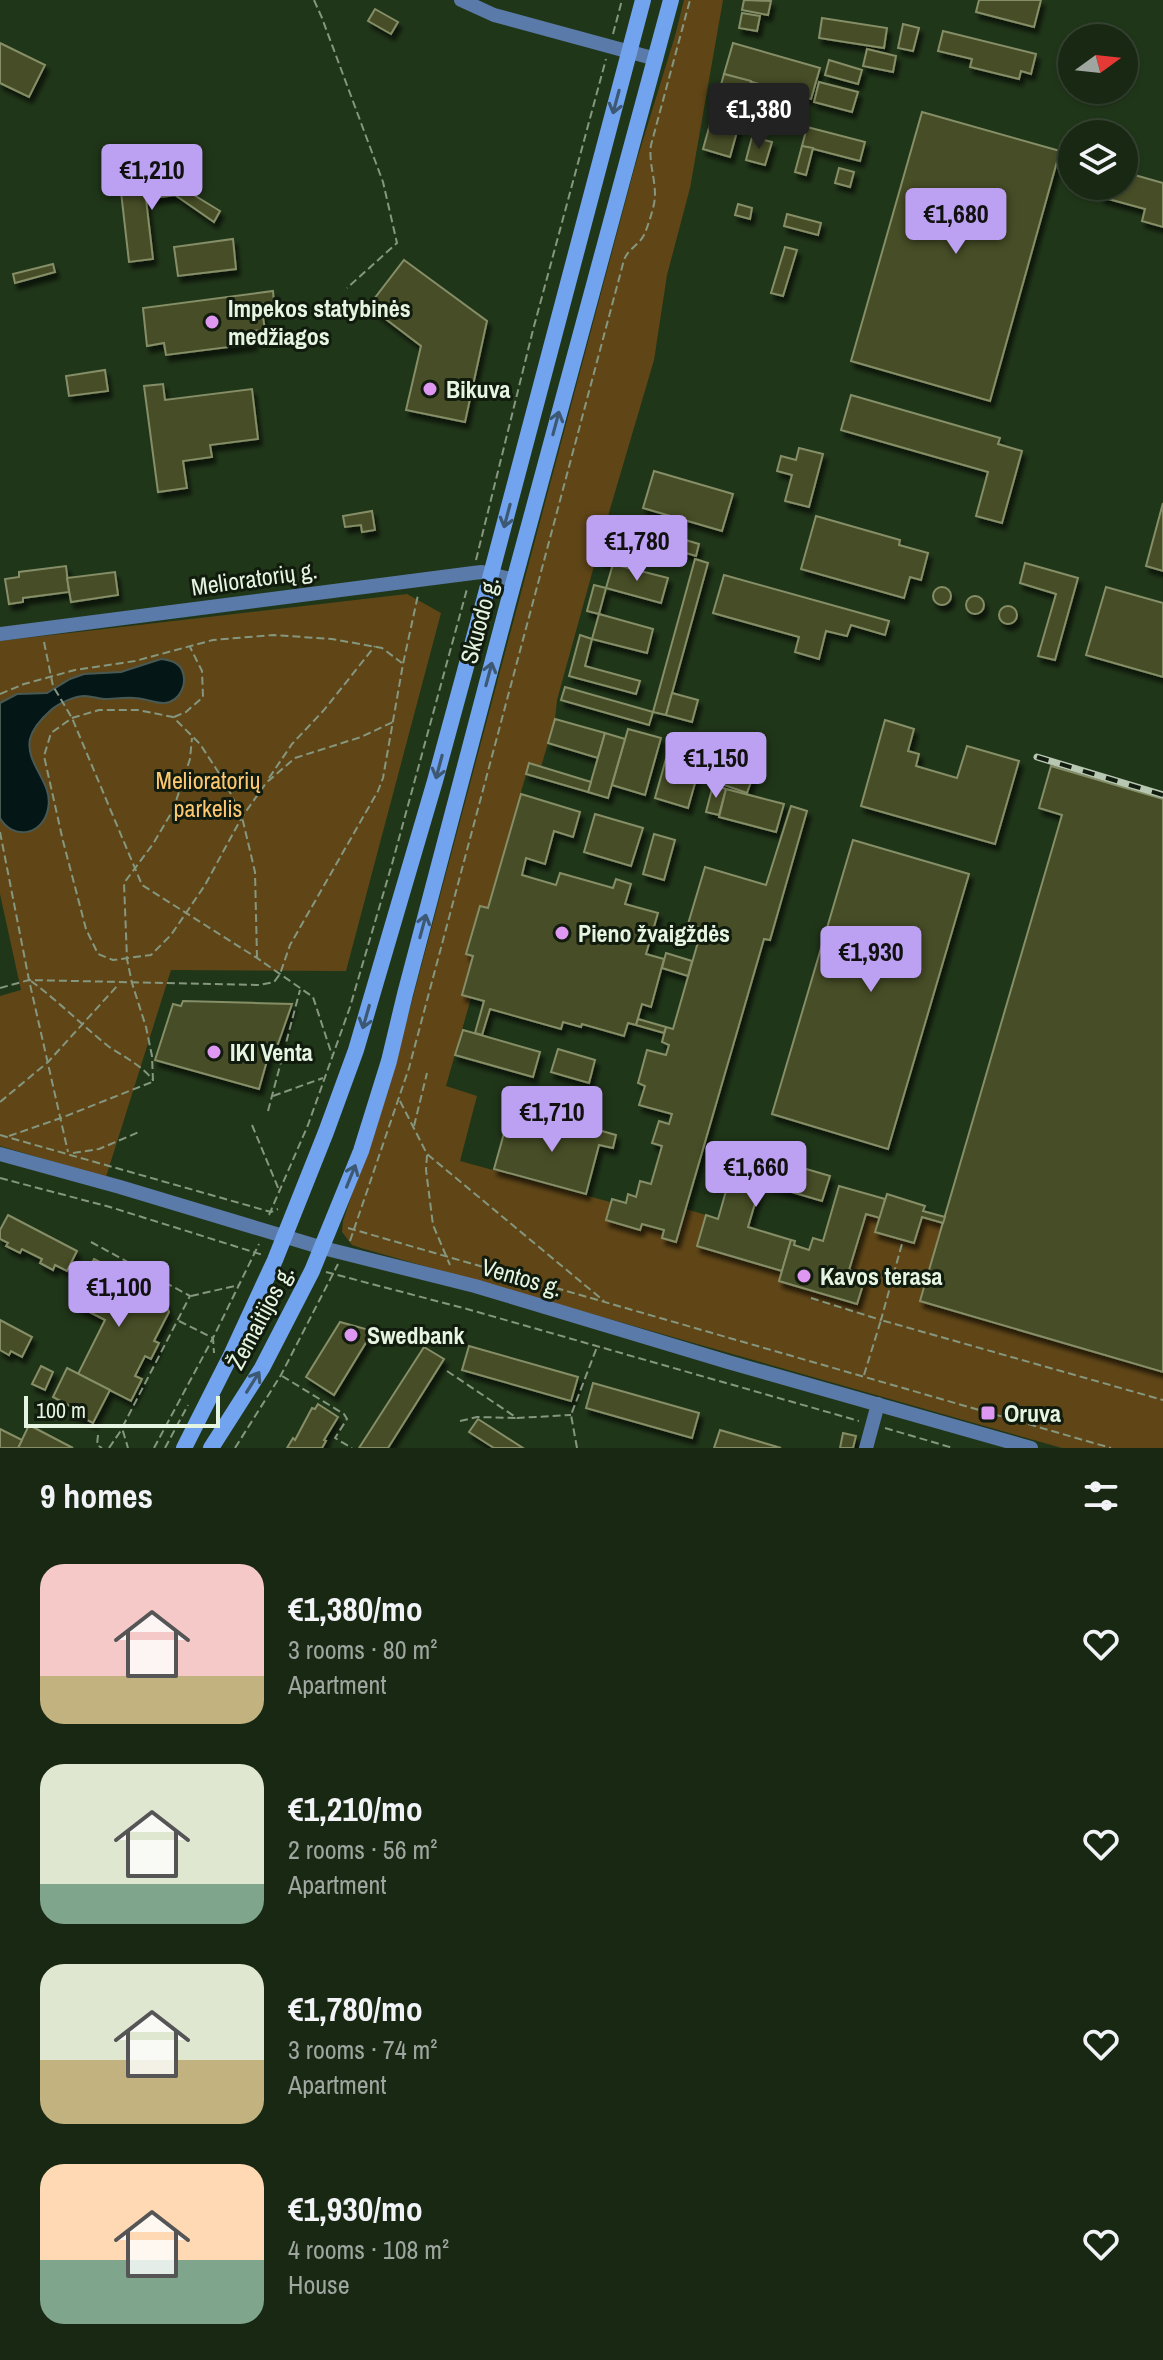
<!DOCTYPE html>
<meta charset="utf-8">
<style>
body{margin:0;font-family:"Archivo Narrow",sans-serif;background:#21301c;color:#f1f3f6;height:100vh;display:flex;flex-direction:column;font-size:30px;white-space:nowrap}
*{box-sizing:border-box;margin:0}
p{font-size:26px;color:#9fa6a0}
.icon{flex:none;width:44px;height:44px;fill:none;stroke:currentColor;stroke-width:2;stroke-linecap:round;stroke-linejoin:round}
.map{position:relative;height:1448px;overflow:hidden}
.panel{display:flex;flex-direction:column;background:#182813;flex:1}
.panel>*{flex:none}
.needle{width:52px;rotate:75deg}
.fabs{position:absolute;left:1058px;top:24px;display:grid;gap:16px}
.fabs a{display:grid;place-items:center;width:80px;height:80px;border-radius:50%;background:#182813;box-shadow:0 2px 6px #0004,0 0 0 2px #364433;font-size:40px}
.scale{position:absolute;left:24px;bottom:20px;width:196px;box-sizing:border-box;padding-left:8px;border:4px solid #e6f5e2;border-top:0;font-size:22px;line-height:28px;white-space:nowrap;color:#e6f5e2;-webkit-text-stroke:6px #111b0e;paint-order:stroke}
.price{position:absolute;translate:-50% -68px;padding:0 18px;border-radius:8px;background:#bca0f2;color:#111;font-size:26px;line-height:52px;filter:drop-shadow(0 2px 4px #0008)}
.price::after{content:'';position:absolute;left:50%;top:48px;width:24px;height:18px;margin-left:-12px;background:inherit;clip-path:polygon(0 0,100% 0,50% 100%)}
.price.selected{background:#222;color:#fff}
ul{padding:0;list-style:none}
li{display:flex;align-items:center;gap:24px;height:200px;padding:0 40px}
li span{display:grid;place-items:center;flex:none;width:224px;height:160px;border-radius:24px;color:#555}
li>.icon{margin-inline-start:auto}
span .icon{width:96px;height:96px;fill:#fffc;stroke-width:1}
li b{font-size:34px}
h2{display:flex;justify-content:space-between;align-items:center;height:96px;padding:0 40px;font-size:34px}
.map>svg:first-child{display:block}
.green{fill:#604617}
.water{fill:#051617;stroke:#485954;stroke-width:2}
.building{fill:#464d28;stroke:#858e66;stroke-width:2;filter:url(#shadow)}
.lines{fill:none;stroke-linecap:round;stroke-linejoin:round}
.path{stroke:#85977f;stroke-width:2;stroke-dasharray:8 4;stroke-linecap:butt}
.street{stroke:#5a7aa9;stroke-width:14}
.secondary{stroke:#71a3ef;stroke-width:16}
.rail-casing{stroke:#b7c7b2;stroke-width:7}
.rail{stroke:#111b0e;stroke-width:4;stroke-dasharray:12;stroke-linecap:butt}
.oneway{stroke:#3c5873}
.poi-dot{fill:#de98f2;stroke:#111b0e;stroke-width:3}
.labels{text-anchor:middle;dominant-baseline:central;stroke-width:6;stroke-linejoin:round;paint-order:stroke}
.poi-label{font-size:24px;font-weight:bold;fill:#e6f5e2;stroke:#111b0e;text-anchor:start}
.street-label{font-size:24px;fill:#e6f5e2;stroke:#111b0e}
.park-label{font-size:24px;fill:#fec870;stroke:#111b0e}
</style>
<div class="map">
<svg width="1163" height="1448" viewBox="0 0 1163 1448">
<defs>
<filter id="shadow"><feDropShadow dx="3.5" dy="6" stdDeviation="2" flood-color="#0009"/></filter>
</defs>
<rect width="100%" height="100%" fill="#203619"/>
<g class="green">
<path d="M 684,0 L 723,0 L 690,188 L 667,275 L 654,360 L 605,526 L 557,700 L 555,719 L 541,767 L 529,764 L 488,908 L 480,907 L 466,953 L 473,956 L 462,994 L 471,998 L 446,1086 L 477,1096 L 460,1161 L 610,1202 L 606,1220 C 632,1223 656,1223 676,1242 L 686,1209 L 706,1215 L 782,1271 L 780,1281 L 857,1304 L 866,1275 L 849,1270 L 866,1214 L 880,1218 L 876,1232 L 914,1243 L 922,1217 L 943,1223 L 921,1301 L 1163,1372 L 1163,1448 L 1062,1448 L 361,1248 L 352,1245 L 342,1232 L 343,1221 L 393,1072 L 635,166 L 675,36 Z"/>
<polygon points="407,594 441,613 346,971 171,970 106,1177 0,1146 0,996 21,990 0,894 0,641"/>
</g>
<path class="water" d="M 161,659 C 170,660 178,662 182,670 C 188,684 180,701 165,703 C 155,704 145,698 135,698 C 124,697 114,699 104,699 C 98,699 92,696 85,696 C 75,696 59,703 51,710 C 42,718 33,727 30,739 C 25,765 54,782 48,809 C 43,835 13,841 0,818 L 0,703 L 17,694 L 47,693 L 70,679 L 84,674 L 121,672 Z"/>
<g class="building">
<polygon points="744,0 771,1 768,15 742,10"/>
<polygon points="979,0 1041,0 1034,27 976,12"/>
<polygon points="375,9 398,22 391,34 368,21"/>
<polygon points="742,13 760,16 757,31 739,28"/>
<polygon points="822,18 887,28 884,48 819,38"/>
<polygon points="903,24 919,28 913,51 898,48"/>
<polygon points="943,31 1036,54 1031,74 1021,71 1019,79 970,67 972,59 938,51"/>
<polygon points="0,43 45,65 29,97 0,83"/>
<polygon points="733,43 820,68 811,99 724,74"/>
<polygon points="867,49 896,56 893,72 863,66"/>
<polygon points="829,60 862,70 858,84 825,75"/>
<polygon points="724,74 751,81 730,157 703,149"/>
<polygon points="819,82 858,92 852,112 814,102"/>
<polygon points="750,93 803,108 799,121 764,111 761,124 743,120"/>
<polygon points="922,112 1060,151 990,401 851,361"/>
<polygon points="807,127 865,142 860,161 802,146"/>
<polygon points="752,137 772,142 765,165 746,160"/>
<polygon points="802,146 813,148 806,175 795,172"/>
<polygon points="839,168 854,172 850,187 835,183"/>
<polygon points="1124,172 1163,183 1163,227 1142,221 1145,209 1101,197 1104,186 1124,186"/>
<polygon points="166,178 220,211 214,222 175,195 146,199 153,259 129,262 120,183"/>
<polygon points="738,204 752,208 750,219 735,215"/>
<polygon points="787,214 821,223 818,235 784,226"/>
<polygon points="233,239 236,269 178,276 174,247"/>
<polygon points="785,247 797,250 783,296 771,293"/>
<polygon points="404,260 487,321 465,422 406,410 421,346 375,311 379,303 374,299"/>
<polygon points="53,264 55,272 15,283 13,274"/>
<polygon points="273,291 274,303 261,304 265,330 252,331 253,344 166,355 164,343 147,346 143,308"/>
<polygon points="105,370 108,391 69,396 66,376"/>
<polygon points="163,384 165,400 252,389 258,439 210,445 212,457 183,461 187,488 158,492 144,386"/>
<polygon points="851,395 1000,438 998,444 1022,451 1002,523 976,516 988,472 841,430"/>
<polygon points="799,448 823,454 809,507 785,501 792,475 777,471 781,456 796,460"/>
<polygon points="654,471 733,494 722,531 643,508"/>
<polygon points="1163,503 1163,571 1146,566"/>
<polygon points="372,511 375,530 362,532 361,525 345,527 343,516"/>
<polygon points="816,516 900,540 899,545 928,553 921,580 910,577 904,598 801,569"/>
<polygon points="625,522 699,544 696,556 622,534"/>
<polygon points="610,531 622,534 613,564 601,560"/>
<polygon points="695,559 708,563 666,715 653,712"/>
<polygon points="1025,563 1078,578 1055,660 1038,656 1056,594 1020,583"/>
<polygon points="613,564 668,578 661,603 606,588"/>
<polygon points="66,566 69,592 23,598 23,602 9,604 5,579 19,577 19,572"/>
<polygon points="115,572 118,595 71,602 67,578"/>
<polygon points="724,575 889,621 885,635 851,625 847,636 826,631 819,659 795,652 799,637 713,613"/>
<polygon points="594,585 606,588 599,614 587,611"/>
<polygon points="1106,587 1163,603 1163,677 1086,655"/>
<circle cx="942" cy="596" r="9"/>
<circle cx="975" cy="605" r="9"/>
<circle cx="1008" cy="615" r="9"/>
<polygon points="599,614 653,629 647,653 592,639"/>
<polygon points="580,635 592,639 585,666 640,681 636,694 569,676"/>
<polygon points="565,687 653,712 649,725 561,700"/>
<polygon points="672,693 698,700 692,722 666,715"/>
<polygon points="555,719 605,733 598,758 548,743"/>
<polygon points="885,720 914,729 908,751 919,754 916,766 957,778 967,746 1019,761 995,844 861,806"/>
<polygon points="628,729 661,738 645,795 612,785"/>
<polygon points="605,733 625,739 608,798 588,792"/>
<polygon points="671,741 704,751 688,808 655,798"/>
<polygon points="749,752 760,756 747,793 707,779 715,756 744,766"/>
<polygon points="529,763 591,782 588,792 526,774"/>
<polygon points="1051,766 1163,799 1163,1372 920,1301 1062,815 1039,808"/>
<polygon points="713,785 726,789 719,815 706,812"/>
<polygon points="726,789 784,804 776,832 719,817"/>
<polygon points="521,794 580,812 573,837 554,831 545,864 526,858 522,875 556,885 560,873 613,888 616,879 631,884 625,904 658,913 646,954 664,959 651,1007 642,1004 636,1025 628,1023 624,1036 582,1024 581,1027 563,1022 561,1029 490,1009 482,1035 475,1033 484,1001 462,995 473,956 466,954 480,906 488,908"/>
<polygon points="791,806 807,811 770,940 764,939 676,1242 662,1238 664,1230 642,1224 640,1230 606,1220 612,1199 626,1203 628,1194 636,1197 640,1181 651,1184 662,1146 652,1143 659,1121 669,1124 672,1114 639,1105 645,1086 638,1083 647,1050 666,1055 669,1045 662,1042 666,1027 673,1029 702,928 688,924 705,867 766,885"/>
<polygon points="595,814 643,828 631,866 584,852"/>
<polygon points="654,834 675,840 664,880 643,874"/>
<polygon points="853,840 969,874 888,1149 772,1114"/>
<polygon points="666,953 692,961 688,976 662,968"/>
<polygon points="183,1001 292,1004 278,1044 272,1043 259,1089 155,1060 173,1004 181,1006"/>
<polygon points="638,1019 666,1027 664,1033 636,1025"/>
<polygon points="463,1030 540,1052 533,1077 455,1055"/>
<polygon points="558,1049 595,1060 589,1083 551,1072"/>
<polygon points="508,1119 559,1134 563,1120 616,1135 613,1148 599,1145 586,1194 494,1169"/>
<polygon points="738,1149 830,1176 822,1201 761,1183 748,1227 791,1240 782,1271 697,1246 706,1215 718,1219"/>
<polygon points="839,1186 885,1199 880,1218 866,1214 849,1270 866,1275 857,1304 779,1281 791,1240 795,1241 794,1245 809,1250 813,1238 823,1241"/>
<polygon points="887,1194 925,1206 923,1211 945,1217 943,1223 922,1217 914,1243 875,1232"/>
<polygon points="8,1215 77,1251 67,1271 55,1265 53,1270 40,1263 42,1259 22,1249 20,1253 6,1246 8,1243 0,1239 0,1230"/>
<polygon points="94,1259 129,1277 130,1286 165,1303 169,1312 154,1341 159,1343 151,1359 145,1356 135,1376 142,1379 131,1401 78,1374 105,1320 72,1303"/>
<polygon points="0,1320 32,1337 22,1357 11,1351 9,1355 0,1350"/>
<polygon points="340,1322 373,1331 334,1395 306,1377"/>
<polygon points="469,1346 578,1377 571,1401 462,1370"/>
<polygon points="424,1347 444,1359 388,1448 359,1448"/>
<polygon points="41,1366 53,1372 45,1390 32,1384"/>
<polygon points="67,1368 110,1390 93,1423 71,1412 74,1408 53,1397"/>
<polygon points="593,1383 699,1413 692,1438 586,1408"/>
<polygon points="318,1404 338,1417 324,1440 326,1441 322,1448 287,1448 293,1438 295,1440 312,1408 315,1409"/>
<polygon points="478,1419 523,1448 494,1448 469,1432"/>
<polygon points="29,1425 73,1448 18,1448"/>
<polygon points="0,1429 22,1440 18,1448 0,1448"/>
<polygon points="720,1430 781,1448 714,1448"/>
<polygon points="843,1433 856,1436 853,1448 840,1448"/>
</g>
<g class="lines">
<g class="path">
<polyline points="314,0 322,18 383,182 397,243 347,288"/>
<polyline points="613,34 622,0"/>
<polyline points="476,560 533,330 606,59"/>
<polyline points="44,642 53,686 72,718 142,885 257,958 313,997 332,1055"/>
<polyline points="0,694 24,684 75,670 135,661 213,640 273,635 332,639 382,648 402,663"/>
<polyline points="174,717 186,712 203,697 202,671 190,647"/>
<polyline points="269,778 292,744 324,710 375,646"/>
<polyline points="0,832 29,980 68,1152"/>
<polyline points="257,958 255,872 242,817 226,784 200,744 173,717 138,710 99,710 72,718 51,733 44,756 63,841 86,929 98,954 113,960 151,955 171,935 186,913 205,885 242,817 266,783 295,758 361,737 393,722"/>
<path d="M 31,981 C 58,1001 82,1025 108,1046 C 124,1057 141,1065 153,1080"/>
<polyline points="0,988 29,980 259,985 274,982 280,974 290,945 378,791 383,778 403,664 418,595"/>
<polyline points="153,1081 152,1056 146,1027 132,983 127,959 124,883 153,844 173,810 190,759 192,738"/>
<polyline points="273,1096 323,1078"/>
<polyline points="400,1101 427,1154 604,1301"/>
<polyline points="0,1102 48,1062 118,985"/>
<polyline points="268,1111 300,990"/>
<polyline points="252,1125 279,1190"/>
<polyline points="414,1126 427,1073"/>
<polyline points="0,1135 271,1212 278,1209"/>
<polyline points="9,1136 61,1118 152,1082"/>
<polyline points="73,1153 99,1149 139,1132"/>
<polyline points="427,1155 426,1170 433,1225 450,1265"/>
<polyline points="0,1178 110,1207 263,1255"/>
<polyline points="269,1215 308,1125 350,1007 392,864 467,589"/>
<polyline points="348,1228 1111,1448"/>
<path d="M 350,1241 L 409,1068 L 624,260 C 628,249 639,245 644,235 C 648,226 652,213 654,204 C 658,184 648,165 651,145 L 690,0"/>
<polyline points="91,1242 190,1296 122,1428 128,1448"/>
<polyline points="326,1272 467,1309 859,1421"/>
<polyline points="191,1296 239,1285"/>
<polyline points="811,1298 881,1320 903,1240"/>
<polyline points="179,1321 213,1338 214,1353"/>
<polyline points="447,1371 517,1418 571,1415"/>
<polyline points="864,1375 881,1320 1163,1400"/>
<polyline points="282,1376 344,1414 347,1419 335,1438 352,1448"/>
<polyline points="460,1421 477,1417 516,1418"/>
<polyline points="885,1428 953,1448"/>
<polyline points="98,1435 97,1445 102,1448"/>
<polyline points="109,1448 122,1429"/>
<polyline points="154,1448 213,1338 259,1244"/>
<polyline points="165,1448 188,1405"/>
<polyline points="235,1448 281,1375 338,1264"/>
<polyline points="577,1448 571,1415 597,1347"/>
</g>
<g class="street">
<polyline points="461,0 494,15 656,59"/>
<polyline points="0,634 473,573 482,572 514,580"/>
<polyline points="0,1154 120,1187 323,1248 475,1286 728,1362 1031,1448"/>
<polyline points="866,1448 878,1404"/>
</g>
<g class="secondary">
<polyline points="184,1448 232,1353 275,1260 326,1132 356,1050 435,781 485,597 643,0"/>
<polyline points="211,1448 262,1368 312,1271 361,1151 389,1061 405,994 508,603 671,0"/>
</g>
<g class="rail-casing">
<polyline id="rail" points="1037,757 1163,795"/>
</g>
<use href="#rail" class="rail"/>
</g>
<defs><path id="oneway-shaft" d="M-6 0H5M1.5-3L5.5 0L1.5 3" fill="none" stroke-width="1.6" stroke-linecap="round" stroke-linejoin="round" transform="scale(2)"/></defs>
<g class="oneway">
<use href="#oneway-shaft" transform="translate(616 102) rotate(105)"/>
<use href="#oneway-shaft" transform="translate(556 423) rotate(-75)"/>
<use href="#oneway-shaft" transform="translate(507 516) rotate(105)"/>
<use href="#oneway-shaft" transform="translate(489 674) rotate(-75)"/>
<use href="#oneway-shaft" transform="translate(439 767) rotate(105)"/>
<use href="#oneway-shaft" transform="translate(423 926) rotate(-75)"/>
<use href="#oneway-shaft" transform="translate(366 1017) rotate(106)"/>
<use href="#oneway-shaft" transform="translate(351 1176) rotate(-68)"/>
<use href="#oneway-shaft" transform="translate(253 1382) rotate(-58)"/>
</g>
<g class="poi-dot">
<circle cx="212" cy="322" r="8"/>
<circle cx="430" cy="389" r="8"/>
<circle cx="562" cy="933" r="8"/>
<circle cx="214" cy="1052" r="8"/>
<circle cx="804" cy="1276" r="8"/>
<circle cx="351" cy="1335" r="8"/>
<rect x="980" y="1405" width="16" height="16" rx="4"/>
</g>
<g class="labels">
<g class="poi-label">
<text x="228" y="308">Impekos statybinės<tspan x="228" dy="28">medžiagos</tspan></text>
<text x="446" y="389">Bikuva</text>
<text x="578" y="933">Pieno žvaigždės</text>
<text x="230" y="1052">IKI Venta</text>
<text x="820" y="1276">Kavos terasa</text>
<text x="367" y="1335">Swedbank</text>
<text x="1004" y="1413">Oruva</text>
</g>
<g class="street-label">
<text transform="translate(254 578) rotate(-8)">Melioratorių g.</text>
<text transform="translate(479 620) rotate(-75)">Skuodo g.</text>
<text transform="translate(522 1277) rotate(16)">Ventos g.</text>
<text transform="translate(260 1317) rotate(-62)">Žemaitijos g.</text>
</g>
<g class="park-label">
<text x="208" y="780">Melioratorių<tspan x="208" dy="28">parkelis</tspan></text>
</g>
</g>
</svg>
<div class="fabs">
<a><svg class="needle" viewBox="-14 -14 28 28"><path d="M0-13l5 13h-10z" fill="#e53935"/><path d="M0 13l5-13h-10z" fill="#9fa6a0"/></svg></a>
<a><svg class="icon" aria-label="layers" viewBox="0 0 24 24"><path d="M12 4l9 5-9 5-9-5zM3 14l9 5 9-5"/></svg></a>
</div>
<div class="scale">100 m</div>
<b class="price selected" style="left:759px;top:151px">€1,380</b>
<b class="price" style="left:152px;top:212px">€1,210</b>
<b class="price" style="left:956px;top:256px">€1,680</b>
<b class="price" style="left:637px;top:583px">€1,780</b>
<b class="price" style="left:716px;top:800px">€1,150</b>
<b class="price" style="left:871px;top:994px">€1,930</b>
<b class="price" style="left:552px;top:1154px">€1,710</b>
<b class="price" style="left:756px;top:1209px">€1,660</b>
<b class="price" style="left:119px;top:1329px">€1,100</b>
</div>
<section class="panel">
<h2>9 homes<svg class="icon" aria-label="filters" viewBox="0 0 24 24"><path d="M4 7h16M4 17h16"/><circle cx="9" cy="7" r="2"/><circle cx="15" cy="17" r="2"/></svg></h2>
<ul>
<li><span style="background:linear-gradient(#f6c9c9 70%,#c2b280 0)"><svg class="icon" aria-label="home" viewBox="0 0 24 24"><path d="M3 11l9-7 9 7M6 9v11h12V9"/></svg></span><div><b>€1,380/mo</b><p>3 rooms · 80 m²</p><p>Apartment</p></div><svg class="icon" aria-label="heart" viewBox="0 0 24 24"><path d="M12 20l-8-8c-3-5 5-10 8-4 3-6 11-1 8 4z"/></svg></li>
<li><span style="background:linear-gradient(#dfe7d0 75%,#7fa58c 0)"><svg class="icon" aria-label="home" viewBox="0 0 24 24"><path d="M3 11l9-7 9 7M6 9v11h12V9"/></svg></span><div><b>€1,210/mo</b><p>2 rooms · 56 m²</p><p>Apartment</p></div><svg class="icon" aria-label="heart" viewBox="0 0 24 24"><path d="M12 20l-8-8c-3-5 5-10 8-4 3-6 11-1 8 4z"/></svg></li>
<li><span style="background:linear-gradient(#dfe7d0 60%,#c2b280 0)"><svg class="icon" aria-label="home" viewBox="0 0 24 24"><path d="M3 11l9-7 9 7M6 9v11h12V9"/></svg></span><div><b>€1,780/mo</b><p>3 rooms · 74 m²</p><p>Apartment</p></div><svg class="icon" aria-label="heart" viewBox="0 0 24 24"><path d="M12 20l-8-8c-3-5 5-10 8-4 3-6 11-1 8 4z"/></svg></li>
<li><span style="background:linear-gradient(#ffd9b3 60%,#7fa58c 0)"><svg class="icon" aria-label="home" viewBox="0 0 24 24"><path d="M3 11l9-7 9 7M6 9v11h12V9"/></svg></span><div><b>€1,930/mo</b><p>4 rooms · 108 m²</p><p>House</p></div><svg class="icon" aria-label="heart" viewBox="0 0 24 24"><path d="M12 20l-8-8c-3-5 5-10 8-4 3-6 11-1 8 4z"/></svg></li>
</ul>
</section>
